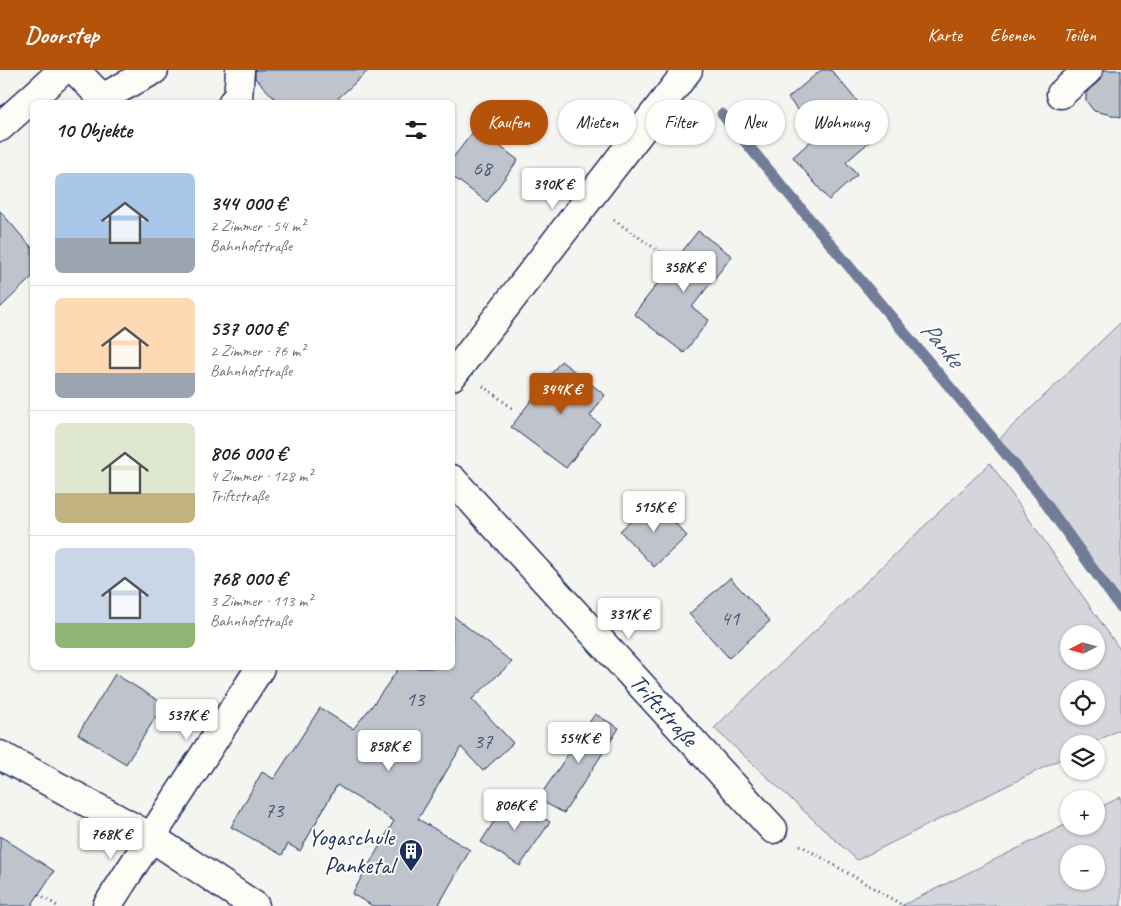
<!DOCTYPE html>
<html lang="de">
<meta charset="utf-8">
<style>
body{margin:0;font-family:Caveat,sans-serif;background:#f2f2f2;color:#202124;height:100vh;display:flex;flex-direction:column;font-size:19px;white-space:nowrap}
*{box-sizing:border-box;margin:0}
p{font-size:16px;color:#757577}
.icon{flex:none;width:28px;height:28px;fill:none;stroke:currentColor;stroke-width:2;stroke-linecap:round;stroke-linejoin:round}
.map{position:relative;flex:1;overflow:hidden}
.details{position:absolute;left:30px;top:30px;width:425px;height:570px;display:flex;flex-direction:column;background:#fff;border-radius:8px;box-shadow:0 1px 4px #0004}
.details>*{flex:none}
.top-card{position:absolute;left:470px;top:30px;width:475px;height:45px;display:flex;gap:10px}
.needle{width:32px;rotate:264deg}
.controls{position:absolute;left:1060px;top:555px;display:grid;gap:10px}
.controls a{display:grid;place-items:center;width:45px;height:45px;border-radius:50%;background:#fff;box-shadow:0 1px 4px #0004;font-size:25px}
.price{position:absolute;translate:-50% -42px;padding:0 11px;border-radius:5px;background:#fff;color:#222;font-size:16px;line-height:32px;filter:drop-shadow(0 1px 2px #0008)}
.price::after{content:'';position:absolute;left:50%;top:30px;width:15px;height:11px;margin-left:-8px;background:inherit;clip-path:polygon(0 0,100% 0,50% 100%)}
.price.current{background:#b45309;color:#fff}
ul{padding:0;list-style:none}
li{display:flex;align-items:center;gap:15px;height:125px;padding:0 25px}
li+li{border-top:1px solid #e0e0e0}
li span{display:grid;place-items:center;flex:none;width:140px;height:100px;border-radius:8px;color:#555}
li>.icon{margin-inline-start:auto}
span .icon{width:60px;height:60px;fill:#fffc;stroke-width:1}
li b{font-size:21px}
h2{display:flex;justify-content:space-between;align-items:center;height:60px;padding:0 25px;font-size:21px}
.pill{padding:0 18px;border-radius:22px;background:#fff;box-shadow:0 1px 4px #0004;font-size:18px;line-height:45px}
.pill.current{background:#b45309;color:#fff}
header{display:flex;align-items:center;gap:30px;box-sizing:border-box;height:70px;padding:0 25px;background:#b45309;color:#fff}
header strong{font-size:24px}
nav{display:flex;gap:28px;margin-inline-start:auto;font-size:18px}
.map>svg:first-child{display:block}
.green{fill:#d4d6db;stroke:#78829c;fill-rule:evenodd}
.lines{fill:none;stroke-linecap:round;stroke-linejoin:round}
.stream{stroke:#717c98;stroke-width:11}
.building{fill:#bfc3cc;stroke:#1b2f5e}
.minor-casing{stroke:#1b2f5e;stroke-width:31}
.path{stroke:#1b2f5e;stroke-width:3;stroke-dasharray:1 4;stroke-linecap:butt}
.minor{stroke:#fdfcf7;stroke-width:28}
.labels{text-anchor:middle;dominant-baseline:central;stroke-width:4;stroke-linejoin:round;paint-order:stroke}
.number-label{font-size:21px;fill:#44547a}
.street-label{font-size:24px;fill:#1b2f5e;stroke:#fdfcf7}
.poi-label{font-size:24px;fill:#1b2f5e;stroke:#fdfcf7;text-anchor:end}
.water-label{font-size:25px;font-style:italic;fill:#46567b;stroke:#fdfcf7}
</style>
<header>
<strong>Doorstep</strong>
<nav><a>Karte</a><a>Ebenen</a><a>Teilen</a></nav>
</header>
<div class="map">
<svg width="1121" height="836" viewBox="0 0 1121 836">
<rect width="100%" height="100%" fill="#f4f4f1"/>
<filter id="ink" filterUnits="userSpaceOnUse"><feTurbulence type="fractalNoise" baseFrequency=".02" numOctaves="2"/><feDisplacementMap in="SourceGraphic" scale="10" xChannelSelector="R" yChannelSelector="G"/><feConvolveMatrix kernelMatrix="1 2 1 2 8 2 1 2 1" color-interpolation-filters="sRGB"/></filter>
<g filter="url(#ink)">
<g class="green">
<polygon points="1121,252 1121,541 996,372"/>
<path d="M 990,393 L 1121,581 L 1121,659 L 1091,674 L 1069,674 L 1069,685 L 857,790 L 714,658 ZM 1069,564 L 1096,564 L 1096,591 L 1069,591 ZM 1069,619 L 1096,619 L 1096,646 L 1069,646 Z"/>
<path d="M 1121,727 L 1121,836 L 901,836 L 1069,753 L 1069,756 L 1096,756 L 1096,739 ZM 1069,784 L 1096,784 L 1096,811 L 1069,811 Z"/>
</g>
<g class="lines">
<polyline class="stream" points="722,44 1039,424 1121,538"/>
</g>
<g class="building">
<polygon points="255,0 369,0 334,32 278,32 255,8"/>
<polygon points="821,0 831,0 882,61 846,92 857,105 829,130 793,87 811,71 799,57 807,50 788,28"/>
<polygon points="1103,0 1121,0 1121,47 1094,41 1086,31 1086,23 1099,11 1103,5"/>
<polygon points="476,58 518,90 487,132 452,106 452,89"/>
<polygon points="0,141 32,178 32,207 0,238"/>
<polygon points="698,161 732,186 692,237 709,250 684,283 634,244"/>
<polygon points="561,291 605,325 590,346 600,354 566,398 511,357"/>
<polygon points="654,430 687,466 654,497 620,461"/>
<polygon points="730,508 770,551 729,588 689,544"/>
<polygon points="452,545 512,592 472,629 513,673 483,701 461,677 418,749 470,780 438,836 373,836 352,824 394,751 337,715 300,781 288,774 282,785 231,757 262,702 274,709 320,638 353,659 372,636 399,598 452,598"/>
<polygon points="115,604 164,634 126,694 78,664"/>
<polygon points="595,644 619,658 564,743 538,729"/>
<polygon points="510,726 550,752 520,796 481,772"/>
<polygon points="0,766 54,801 31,836 0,836"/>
</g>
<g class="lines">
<g class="minor-casing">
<g id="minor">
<polyline points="75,0 106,32"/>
<polyline points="1061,24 1088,0"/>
<polyline points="102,28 154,0"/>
<polyline points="233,32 238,29 240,0"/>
<polyline points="0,57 63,0"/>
<polyline points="452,306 688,0"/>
<polyline points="452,409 773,759"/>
<polyline points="0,685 151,767 255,836"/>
<polyline points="107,836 260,598"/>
</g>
</g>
<g class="path">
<polyline points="614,150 660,182"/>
<polyline points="483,316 512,338"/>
<polyline points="800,775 904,836"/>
<polyline points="39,824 57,836"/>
</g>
<use href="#minor" class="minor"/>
</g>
</g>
<defs>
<g id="building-pin" transform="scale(1.25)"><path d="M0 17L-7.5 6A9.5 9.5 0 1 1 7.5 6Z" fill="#1b2f5e" stroke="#fdfcf7"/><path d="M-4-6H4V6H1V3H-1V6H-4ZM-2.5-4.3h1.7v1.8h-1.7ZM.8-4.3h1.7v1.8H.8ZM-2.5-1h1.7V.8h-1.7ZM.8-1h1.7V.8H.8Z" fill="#fff"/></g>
</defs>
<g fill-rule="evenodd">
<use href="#building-pin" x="411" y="781"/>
</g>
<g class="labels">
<g class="number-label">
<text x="482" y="98">68</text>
<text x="730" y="548">41</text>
<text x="415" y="629">13</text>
<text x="483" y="671">37</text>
<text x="274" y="740">73</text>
</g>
<g class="street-label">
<text transform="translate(664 640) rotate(48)">Triftstraße</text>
</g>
<g class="poi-label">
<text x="394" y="767">Yogaschule<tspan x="394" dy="28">Panketal</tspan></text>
</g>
<g class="water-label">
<text transform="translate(942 274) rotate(50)">Panke</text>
</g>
</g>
</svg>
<div class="controls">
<a><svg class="needle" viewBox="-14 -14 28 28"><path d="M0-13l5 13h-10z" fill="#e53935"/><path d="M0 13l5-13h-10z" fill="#757577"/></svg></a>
<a><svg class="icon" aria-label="locate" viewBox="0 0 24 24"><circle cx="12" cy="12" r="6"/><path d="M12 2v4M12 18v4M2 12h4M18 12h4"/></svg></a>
<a><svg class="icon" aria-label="layers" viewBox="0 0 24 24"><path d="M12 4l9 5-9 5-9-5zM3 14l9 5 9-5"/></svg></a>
<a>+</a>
<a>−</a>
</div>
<b class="price" style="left:553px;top:140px">390K €</b>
<b class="price" style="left:684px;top:223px">358K €</b>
<b class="price current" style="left:561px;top:345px">344K €</b>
<b class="price" style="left:654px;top:463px">515K €</b>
<b class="price" style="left:629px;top:570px">331K €</b>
<b class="price" style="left:187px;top:671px">537K €</b>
<b class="price" style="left:579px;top:694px">554K €</b>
<b class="price" style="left:389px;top:702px">858K €</b>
<b class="price" style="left:515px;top:761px">806K €</b>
<b class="price" style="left:111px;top:790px">768K €</b>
<div class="top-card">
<a class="pill current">Kaufen</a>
<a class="pill">Mieten</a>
<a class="pill">Filter</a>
<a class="pill">Neu</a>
<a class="pill">Wohnung</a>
</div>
<section class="details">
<h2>10 Objekte<svg class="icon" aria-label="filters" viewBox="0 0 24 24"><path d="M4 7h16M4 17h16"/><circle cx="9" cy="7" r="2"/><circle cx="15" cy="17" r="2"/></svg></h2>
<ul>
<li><span style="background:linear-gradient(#a9c7e8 65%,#9aa5b1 0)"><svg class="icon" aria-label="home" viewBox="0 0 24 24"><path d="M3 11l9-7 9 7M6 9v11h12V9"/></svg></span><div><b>344 000 €</b><p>2 Zimmer · 54 m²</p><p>Bahnhofstraße</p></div></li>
<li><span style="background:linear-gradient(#ffd9b3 75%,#9aa5b1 0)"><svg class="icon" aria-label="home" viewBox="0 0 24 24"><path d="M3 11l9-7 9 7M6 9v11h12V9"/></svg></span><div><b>537 000 €</b><p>2 Zimmer · 76 m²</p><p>Bahnhofstraße</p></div></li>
<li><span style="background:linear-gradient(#dfe7d0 70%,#c2b280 0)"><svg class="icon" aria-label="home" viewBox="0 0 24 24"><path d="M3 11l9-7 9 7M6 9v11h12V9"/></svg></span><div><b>806 000 €</b><p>4 Zimmer · 128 m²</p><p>Triftstraße</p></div></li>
<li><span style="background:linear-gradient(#c9d6e8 75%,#8fb573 0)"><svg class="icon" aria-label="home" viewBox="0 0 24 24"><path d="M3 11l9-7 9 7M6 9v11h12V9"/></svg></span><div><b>768 000 €</b><p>3 Zimmer · 113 m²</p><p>Bahnhofstraße</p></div></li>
</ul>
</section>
</div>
